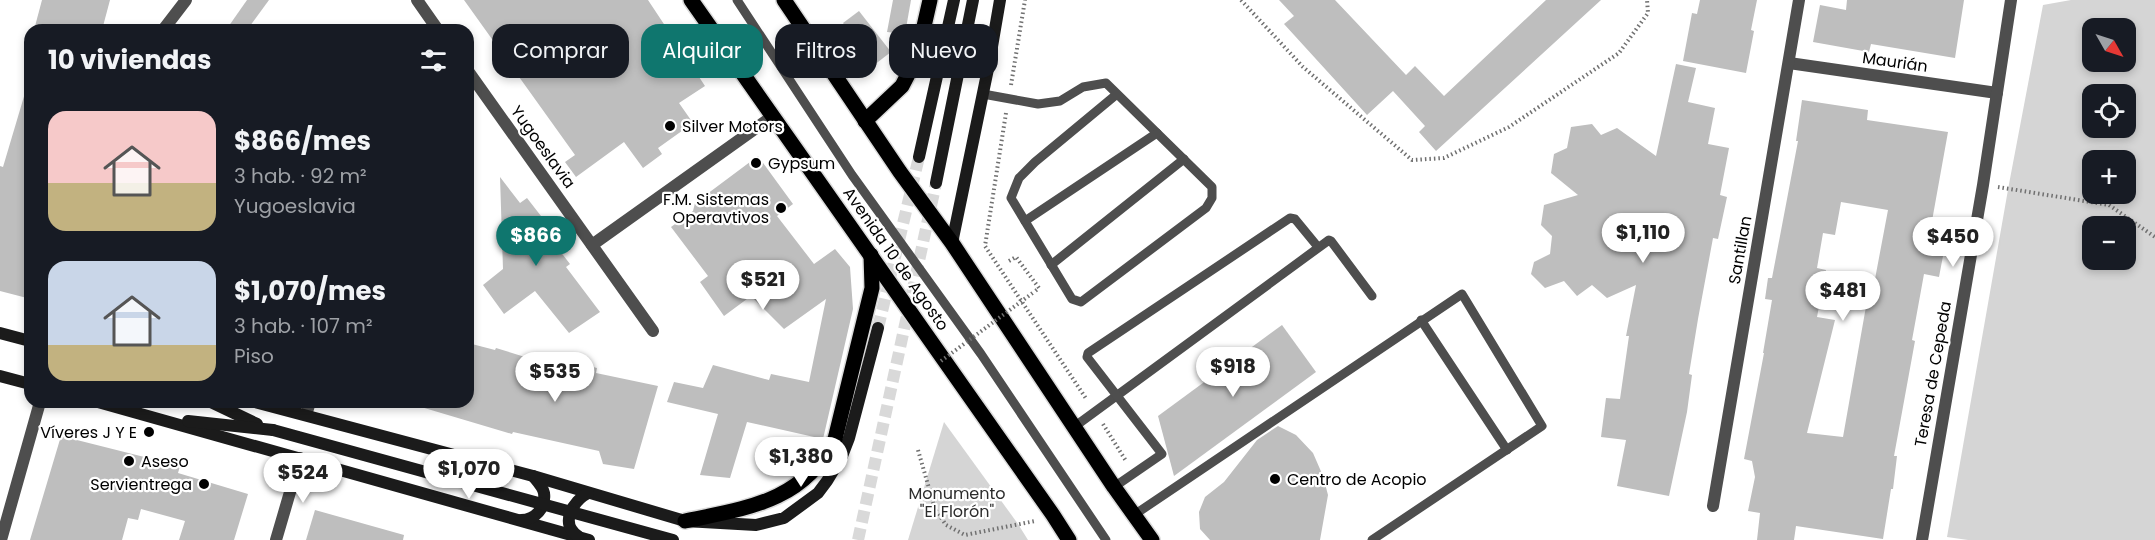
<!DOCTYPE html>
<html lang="es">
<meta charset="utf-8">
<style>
body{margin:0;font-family:Poppins,sans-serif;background:#20242c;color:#f1f3f6;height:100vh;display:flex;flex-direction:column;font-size:22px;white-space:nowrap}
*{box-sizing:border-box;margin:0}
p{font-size:20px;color:#9ea1a6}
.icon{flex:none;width:33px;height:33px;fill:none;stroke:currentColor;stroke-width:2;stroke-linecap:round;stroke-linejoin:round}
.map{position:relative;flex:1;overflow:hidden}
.drawer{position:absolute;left:24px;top:24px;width:450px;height:384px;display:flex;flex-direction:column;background:#171b24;border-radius:18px;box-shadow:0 3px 9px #0003}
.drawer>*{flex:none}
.hud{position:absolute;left:492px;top:24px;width:570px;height:54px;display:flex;gap:12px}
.needle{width:39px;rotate:129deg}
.buttons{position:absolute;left:2082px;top:18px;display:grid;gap:12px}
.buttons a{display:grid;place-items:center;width:54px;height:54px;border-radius:12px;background:#171b24;box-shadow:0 3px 9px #0003;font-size:30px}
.price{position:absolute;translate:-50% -51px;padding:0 14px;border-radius:21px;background:#fff;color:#222;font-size:20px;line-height:39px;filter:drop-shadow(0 2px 3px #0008)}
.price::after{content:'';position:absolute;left:50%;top:36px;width:18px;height:14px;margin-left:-9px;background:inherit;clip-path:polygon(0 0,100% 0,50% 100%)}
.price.current{background:#0f766e;color:#fff}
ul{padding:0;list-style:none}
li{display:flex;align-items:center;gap:18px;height:150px;padding:0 24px}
li span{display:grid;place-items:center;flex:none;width:168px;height:120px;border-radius:18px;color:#555}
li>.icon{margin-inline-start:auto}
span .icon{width:72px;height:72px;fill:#fffc;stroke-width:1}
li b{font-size:26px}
h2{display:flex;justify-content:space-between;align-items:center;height:72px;padding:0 24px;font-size:26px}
.tag{padding:0 21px;border-radius:18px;background:#171b24;box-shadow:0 3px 9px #0003;font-size:21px;line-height:54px}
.tag.current{background:#0f766e;color:#fff}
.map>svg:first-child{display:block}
.green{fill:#d5d5d5;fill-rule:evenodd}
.building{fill:#bebebe;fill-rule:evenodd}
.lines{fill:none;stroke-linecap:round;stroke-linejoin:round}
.secondary-tunnel{stroke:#d9d9d9;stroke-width:12;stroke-dasharray:12 6;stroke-linecap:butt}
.primary-casing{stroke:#dbdbdb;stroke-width:18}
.path{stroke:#707070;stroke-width:4;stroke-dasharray:1.5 3;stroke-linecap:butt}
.lane{stroke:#4e4e4e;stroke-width:9}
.street{stroke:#4e4e4e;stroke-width:12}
.secondary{stroke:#1b1b1b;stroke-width:12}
.primary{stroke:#000;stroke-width:15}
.path-bridge{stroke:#707070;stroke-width:4;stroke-dasharray:1.5 3;stroke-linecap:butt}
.secondary-bridge{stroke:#1b1b1b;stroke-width:12}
.poi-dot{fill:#000;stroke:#fff;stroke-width:2}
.labels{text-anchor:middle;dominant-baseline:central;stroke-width:4.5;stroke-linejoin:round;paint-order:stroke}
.street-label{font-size:16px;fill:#000;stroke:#fff}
.poi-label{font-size:16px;fill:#000;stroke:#fff;text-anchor:start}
.park-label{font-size:16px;fill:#2c2c2c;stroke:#fff}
</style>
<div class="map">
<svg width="2155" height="540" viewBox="0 0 2155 540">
<rect width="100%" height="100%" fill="#fff"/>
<g class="green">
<path d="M 2071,0 L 2155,0 L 2155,540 L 1968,540 L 1947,537 L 2009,184 L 2043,5 ZM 2092,28 L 2126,28 L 2126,62 L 2092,62 ZM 2092,94 L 2126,94 L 2126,128 L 2092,128 ZM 2126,160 L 2126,194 L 2092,194 L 2092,160 ZM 2092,226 L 2126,226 L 2126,260 L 2092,260 Z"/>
<polygon points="944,422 1018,524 1028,540 908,540"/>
</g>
<g class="building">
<polygon points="42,0 110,0 102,30 34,30"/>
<polygon points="247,0 269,0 247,30 226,30"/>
<polygon points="464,0 648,0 705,86 679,103 693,123 658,148 662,154 643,168 624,142 576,177 565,162 575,155"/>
<polygon points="893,0 911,0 905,34 887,32"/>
<polygon points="1279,0 1335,0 1406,75 1415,66 1444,96 1546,0 1601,0 1436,151 1419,132 1425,126 1393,91 1367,115 1284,24 1294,16"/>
<polygon points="1700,0 1757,0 1751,30 1754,31 1746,73 1683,61 1692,13 1697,14"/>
<polygon points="1847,0 1964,0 1955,58 1871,44 1869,52 1813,42 1820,5 1846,10"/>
<polygon points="859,11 891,52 874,65 843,23"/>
<polygon points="1676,64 1696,68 1688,102 1715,108 1708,144 1729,148 1720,195 1727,197 1718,239 1713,238 1698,319 1689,374 1692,375 1687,412 1669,496 1617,486 1626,440 1601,437 1606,398 1620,399 1629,336 1626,336 1636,285 1607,298 1592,285 1577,296 1564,281 1545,288 1531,274 1534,262 1550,254 1552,236 1541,225 1544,205 1578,195 1551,173 1554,154 1567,148 1571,127 1592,124 1601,135 1617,128 1656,156"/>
<polygon points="25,93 30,93 30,289 27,298 0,291 0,166 3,167"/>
<path d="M 1802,100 L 1868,110 L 1867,120 L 1948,132 L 1930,232 L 1947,235 L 1939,277 L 1924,274 L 1912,340 L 1915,341 L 1894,456 L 1897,456 L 1893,489 L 1891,489 L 1883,539 L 1796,526 L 1794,540 L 1757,540 L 1760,513 L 1748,511 L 1755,477 L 1752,461 L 1744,459 L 1764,353 L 1763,353 L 1772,300 L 1765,299 L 1768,278 L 1772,278 L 1798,141 L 1796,141 ZM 1841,202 L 1888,210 L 1875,279 L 1871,278 L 1843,437 L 1807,433 L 1835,320 L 1817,317 L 1826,270 L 1817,268 L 1823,233 L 1835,235 Z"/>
<polygon points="758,156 793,204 777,216 814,264 835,249 850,267 853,309 823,439 747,422 730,478 700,475 718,414 667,402 674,382 703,388 713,365 769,380 771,374 809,382 826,299 784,329 751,296 724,316 700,282 708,276 671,227 693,211 695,203"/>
<polygon points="500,177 520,203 527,198 541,216 536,220 570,264 566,267 600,312 569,333 535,291 504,314 483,285 503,269"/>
<polygon points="1282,325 1316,372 1174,476 1158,416"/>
<polygon points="468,343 495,350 496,348 554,366 557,358 597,368 596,373 658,386 634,469 603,464 599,451 513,432 512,434 421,407 421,402 468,402"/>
<polygon points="1278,426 1296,435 1313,453 1323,476 1328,495 1320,540 1210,540 1200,529 1199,512 1205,497 1224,482 1257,440"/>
<polygon points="61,436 180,466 178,473 248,494 234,540 179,540 185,521 141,509 138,520 128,518 122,540 30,540"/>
<polygon points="315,510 404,535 403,540 306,540"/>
</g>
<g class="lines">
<g class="secondary-tunnel">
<polyline points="878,328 919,157"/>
<polyline points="858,540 936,183"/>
</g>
<g class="primary-casing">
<g id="primary">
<polyline points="691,0 1053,515 1069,540"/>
<polyline points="784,0 900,172 952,243 1114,487 1152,540"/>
<polyline points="865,121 902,86 917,57 930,0"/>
<path d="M 685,521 C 747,508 803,502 835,439 L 872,288 L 871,255"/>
</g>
</g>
<g class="path">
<polyline points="1241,0 1303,67 1412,160 1444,158 1509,127 1619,53 1648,13 1647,0"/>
<polyline points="1011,85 1025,0"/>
<polyline points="1006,113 985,246 1087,400"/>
<polyline points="1998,187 2109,205 2155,237"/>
<polyline points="1009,261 1016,257 1039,288 1034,292"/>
<polyline points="1103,424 1126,461"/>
<polyline points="918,450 935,509 946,525 965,535 1035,521"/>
</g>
<g class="lane">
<polyline points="737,0 852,175 981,354 1106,540"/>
<polyline points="983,94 1038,104 1060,101 1083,87 1106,83 1212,187 1212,198 1206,208 1081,302 1072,299 1011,198 1019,178 1035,162 1117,94"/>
<polyline points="1025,221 1157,133"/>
<polyline points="1051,265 1184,159"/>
<polyline points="1421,320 1507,450"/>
<polyline points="1074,427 1329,240 1331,241 1372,296"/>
<polyline points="1114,487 1162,454 1087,357 1088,353 1290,218 1295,219 1318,247"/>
<polyline points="1134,515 1462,294 1542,426 1372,540"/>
</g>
<g class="street">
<polyline points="417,0 438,30"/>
<polyline points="163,30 186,0"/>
<polyline points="1789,63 1997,93"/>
<polyline points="468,71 653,331"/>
<polyline points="592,245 773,116"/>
<polyline points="306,415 310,402"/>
<polyline points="1713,506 1799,0"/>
<polyline points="1,540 40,402"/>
<polyline points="276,540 300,458"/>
<polyline points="1922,540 1983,185 2011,0"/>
</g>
<g class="secondary">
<polyline points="919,157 954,0"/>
<polyline points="936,183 973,0"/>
<polyline points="952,243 989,64 1000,0"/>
<polyline points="0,333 30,341"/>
<polyline points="0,376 30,384"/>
<polyline points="98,402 589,540"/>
<polyline points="211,402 257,424"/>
<polyline points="255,402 533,476 685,521 756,525 784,518 818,493 827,481 842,456 849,438 878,328"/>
<polyline points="188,421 273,430"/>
<path d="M 521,520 C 535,520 546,508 544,493 C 543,487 537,481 533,476"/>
<path d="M 578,536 C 559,524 573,501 588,493"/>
</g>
<use href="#primary" class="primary"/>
<polyline class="path-bridge" points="941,361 1034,292"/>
<polyline class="secondary-bridge" points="273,430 673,540"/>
</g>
<g class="poi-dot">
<circle cx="670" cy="126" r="6"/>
<circle cx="756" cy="163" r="6"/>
<circle cx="781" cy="208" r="6"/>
<circle cx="149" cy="432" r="6"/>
<circle cx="129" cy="461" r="6"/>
<circle cx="1275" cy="479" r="6"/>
<circle cx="204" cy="484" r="6"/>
</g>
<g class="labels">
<g class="street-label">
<text transform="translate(1895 62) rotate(8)">Maurián</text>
<text transform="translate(543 147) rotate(54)">Yugoeslavia</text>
<text transform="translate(1740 250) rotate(-80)">Santillan</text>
<text transform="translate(896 259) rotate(55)">Avenida 10 de Agosto</text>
<text transform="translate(1933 374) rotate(-80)">Teresa de Cepeda</text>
</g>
<g class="poi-label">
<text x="682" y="126">Silver Motors</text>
<text x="768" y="163">Gypsum</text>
<text x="769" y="199" text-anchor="end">F.M. Sistemas<tspan x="769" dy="18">Operavtivos</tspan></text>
<text x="137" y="432" text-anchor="end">Víveres J Y E</text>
<text x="141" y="461">Aseso</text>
<text x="1287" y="479">Centro de Acopio</text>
<text x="192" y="484" text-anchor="end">Servientrega</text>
</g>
<g class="park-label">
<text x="957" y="493">Monumento<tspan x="957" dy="18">"El Florón"</tspan></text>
</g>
</g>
</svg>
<div class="buttons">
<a><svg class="needle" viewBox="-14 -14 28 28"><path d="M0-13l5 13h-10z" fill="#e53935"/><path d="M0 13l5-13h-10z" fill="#9ea1a6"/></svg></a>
<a><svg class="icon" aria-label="locate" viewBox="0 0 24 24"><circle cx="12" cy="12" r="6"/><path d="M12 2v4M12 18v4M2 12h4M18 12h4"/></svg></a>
<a>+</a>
<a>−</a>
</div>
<b class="price" style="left:1643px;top:264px">$1,110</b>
<b class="price current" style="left:536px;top:267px">$866</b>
<b class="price" style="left:1953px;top:268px">$450</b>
<b class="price" style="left:763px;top:311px">$521</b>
<b class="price" style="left:1843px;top:322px">$481</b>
<b class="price" style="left:1233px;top:398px">$918</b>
<b class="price" style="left:555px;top:403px">$535</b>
<b class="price" style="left:801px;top:488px">$1,380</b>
<b class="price" style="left:469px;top:500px">$1,070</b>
<b class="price" style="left:303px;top:504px">$524</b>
<div class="hud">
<a class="tag">Comprar</a>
<a class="tag current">Alquilar</a>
<a class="tag">Filtros</a>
<a class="tag">Nuevo</a>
</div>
<section class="drawer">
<h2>10 viviendas<svg class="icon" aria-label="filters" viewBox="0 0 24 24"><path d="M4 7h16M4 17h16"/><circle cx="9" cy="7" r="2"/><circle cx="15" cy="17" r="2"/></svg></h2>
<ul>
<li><span style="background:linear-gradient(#f6c9c9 60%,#c2b280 0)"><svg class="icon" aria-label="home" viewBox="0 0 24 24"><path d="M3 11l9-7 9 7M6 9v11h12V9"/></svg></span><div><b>$866/mes</b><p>3 hab. · 92 m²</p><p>Yugoeslavia</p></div></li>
<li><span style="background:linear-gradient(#c9d6e8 70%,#c2b280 0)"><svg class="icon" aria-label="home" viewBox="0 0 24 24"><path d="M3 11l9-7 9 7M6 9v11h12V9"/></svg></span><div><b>$1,070/mes</b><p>3 hab. · 107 m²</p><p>Piso</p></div></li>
</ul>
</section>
</div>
